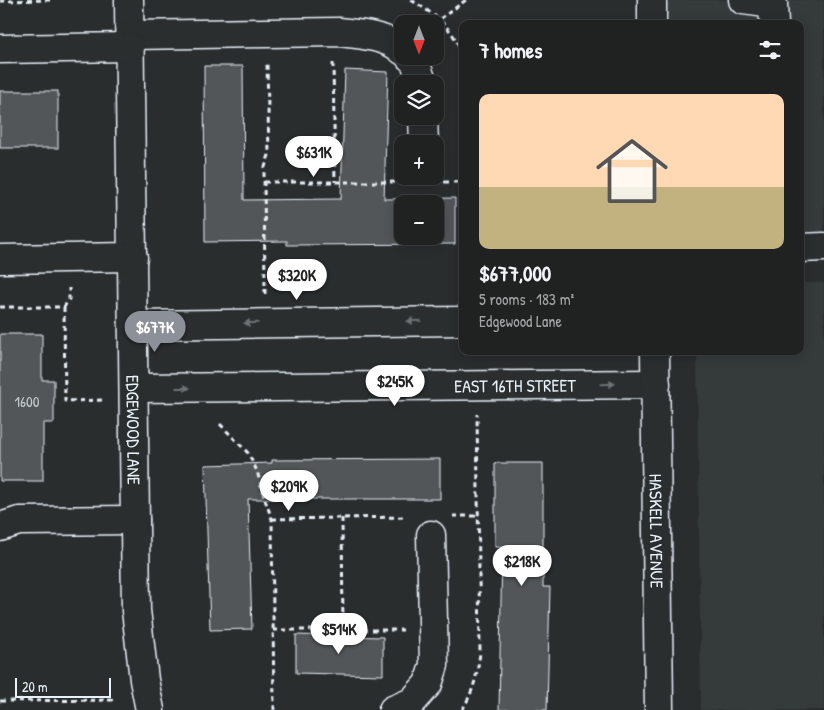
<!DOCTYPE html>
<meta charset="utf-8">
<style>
body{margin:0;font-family:"Patrick Hand",sans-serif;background:#282a2a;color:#f1f3f6;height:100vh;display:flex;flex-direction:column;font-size:19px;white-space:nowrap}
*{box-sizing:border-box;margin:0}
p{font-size:16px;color:#a2a4a5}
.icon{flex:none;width:28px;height:28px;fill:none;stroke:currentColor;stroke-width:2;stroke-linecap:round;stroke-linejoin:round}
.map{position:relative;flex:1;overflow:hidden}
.side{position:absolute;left:459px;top:20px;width:345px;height:335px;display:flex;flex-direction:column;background:#202222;border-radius:10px;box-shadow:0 2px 12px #0003,0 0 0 1px #3d3f40}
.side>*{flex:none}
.needle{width:32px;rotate:180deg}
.fabs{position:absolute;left:394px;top:15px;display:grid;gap:10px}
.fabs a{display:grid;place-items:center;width:50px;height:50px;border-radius:10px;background:#202222;box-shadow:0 2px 12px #0003,0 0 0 1px #3d3f40;font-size:25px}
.scale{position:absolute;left:15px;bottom:12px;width:96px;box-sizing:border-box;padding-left:5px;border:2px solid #e8f1f8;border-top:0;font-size:14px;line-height:18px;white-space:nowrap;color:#e8f1f8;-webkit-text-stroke:4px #2a2d2e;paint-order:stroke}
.price{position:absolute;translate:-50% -42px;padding:0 11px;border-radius:18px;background:#fff;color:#222;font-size:16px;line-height:32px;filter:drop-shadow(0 1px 2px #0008)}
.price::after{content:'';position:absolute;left:50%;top:30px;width:15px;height:11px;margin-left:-8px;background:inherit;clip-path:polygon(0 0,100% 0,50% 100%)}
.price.on{background:#8c9099;color:#fff}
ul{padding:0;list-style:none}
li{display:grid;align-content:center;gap:10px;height:265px;padding:0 20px}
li+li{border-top:1px solid #3d3f40}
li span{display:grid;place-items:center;height:155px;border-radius:10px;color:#555}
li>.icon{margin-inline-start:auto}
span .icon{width:90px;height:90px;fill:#fffc;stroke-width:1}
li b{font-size:21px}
h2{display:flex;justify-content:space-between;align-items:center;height:60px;padding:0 20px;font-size:21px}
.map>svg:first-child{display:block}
.built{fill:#363a3b}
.building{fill:#535759;stroke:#e8f1f8;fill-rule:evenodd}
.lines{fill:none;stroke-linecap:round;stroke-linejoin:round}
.minor-casing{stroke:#e8f1f8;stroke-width:31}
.major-casing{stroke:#e8f1f8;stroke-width:31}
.path{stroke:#e8f1f8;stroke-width:3;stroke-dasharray:5 4;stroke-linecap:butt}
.minor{stroke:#2a2d2e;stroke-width:28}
.major{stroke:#2a2d2e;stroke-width:28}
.oneway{fill:#6c7275}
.labels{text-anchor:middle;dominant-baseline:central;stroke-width:4.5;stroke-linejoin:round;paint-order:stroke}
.number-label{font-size:15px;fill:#c3cad0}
.street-label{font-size:18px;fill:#e8f1f8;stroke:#2a2d2e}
</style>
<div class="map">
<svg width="824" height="710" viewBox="0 0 824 710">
<rect width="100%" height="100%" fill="#2a2d2e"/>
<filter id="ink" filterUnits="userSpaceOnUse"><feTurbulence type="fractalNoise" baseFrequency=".02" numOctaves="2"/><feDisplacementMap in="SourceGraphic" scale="10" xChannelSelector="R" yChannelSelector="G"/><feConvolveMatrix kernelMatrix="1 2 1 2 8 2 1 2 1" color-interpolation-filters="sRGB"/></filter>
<g filter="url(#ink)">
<g class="built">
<polygon points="652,0 824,0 824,247 800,248 800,24 652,24"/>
<polygon points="800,283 824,283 824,710 701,710 697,351 800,351"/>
</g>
<g class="building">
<path d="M 204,66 L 243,66 L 244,200 L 341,199 L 345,70 L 388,72 L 384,199 L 455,198 L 455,244 L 287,245 L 287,241 L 205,242 ZM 402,204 L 435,204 L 435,236 L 402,236 Z"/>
<rect x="0" y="91" width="58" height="57"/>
<polygon points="0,334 42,334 42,380 54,380 54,423 43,423 43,481 0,481"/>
<polygon points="440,459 440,499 248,499 252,629 210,630 205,465 272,463 272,460"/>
<polygon points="495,463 543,463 543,587 550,587 547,710 499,710 502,547 495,547"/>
<polygon points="296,635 383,637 383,675 296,673"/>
</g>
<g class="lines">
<g class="minor-casing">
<g id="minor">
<path id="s1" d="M 129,0 L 136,610 L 144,680 L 150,710"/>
<polyline points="743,0 773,4 774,24"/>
<path d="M 130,35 L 339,32 C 358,34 388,36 402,50"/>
<polyline points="0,49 130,47"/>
<polyline points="409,56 415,62 423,84"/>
<polyline points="423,116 424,144"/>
<polyline points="800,248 824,247"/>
<polyline points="0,259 133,257"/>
<polyline points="133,325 462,321"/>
<path id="s2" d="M 134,388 L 656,384"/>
<polyline points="0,527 19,521 135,520"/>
<polyline points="393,710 412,702 428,684 434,665 431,535"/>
</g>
</g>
<g class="major-casing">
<g id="major">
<polyline points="652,0 652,24"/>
<path id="s3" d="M 655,351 L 659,710"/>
</g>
</g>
<g class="path">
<path d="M 411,0 C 434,14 455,28 462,56"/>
<polyline points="0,1 50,0"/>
<polyline points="440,19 466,0"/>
<polyline points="333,63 335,182"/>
<polyline points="264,182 462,182"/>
<polyline points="265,294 264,170 269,155 267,64"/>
<polyline points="0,307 64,307 69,300 69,288"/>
<polyline points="64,307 65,401 103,400"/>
<polyline points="220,424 248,453 257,471 264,497 272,519 274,710"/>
<polyline points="453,516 478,516"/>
<polyline points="342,518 343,630"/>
<polyline points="272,519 407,517"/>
<polyline points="273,630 403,630"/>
<polyline points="0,701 116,700"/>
<path d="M 462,710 C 474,691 477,675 480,653 L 477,414"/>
</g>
<use href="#minor" class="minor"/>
<use href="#major" class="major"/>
</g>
<defs><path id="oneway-solid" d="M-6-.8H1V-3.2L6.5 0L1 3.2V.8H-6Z" transform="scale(1.25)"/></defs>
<g class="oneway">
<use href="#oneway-solid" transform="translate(414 321) rotate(179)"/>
<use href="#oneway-solid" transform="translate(251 323) rotate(179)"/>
<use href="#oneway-solid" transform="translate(608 384) rotate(-1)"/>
<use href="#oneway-solid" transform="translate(183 388)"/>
</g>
</g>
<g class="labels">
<g class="number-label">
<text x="27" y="401">1600</text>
</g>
<g class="street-label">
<text stroke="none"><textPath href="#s2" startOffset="381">EAST 16TH STREET</textPath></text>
<text stroke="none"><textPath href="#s1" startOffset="430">EDGEWOOD LANE</textPath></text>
<text stroke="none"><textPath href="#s3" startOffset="180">HASKELL AVENUE</textPath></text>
</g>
</g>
</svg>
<div class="fabs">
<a><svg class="needle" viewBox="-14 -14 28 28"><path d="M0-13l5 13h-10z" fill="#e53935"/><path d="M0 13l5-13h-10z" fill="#a2a4a5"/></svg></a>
<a><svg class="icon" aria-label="layers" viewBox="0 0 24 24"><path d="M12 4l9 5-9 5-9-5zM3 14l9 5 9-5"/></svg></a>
<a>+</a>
<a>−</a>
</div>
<div class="scale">20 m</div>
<b class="price" style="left:314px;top:178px">$631K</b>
<b class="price" style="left:297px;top:301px">$320K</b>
<b class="price on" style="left:155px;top:353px">$677K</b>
<b class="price" style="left:395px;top:407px">$245K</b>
<b class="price" style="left:289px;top:512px">$209K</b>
<b class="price" style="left:522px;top:587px">$218K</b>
<b class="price" style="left:339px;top:655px">$514K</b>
<section class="side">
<h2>7 homes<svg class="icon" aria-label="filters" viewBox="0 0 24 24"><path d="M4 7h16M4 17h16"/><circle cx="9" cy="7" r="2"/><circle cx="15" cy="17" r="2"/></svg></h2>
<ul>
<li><span style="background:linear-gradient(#ffd9b3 60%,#c2b280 0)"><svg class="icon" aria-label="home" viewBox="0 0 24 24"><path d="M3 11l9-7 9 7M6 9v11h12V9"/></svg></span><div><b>$677,000</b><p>5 rooms · 183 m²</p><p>Edgewood Lane</p></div></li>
</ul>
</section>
</div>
